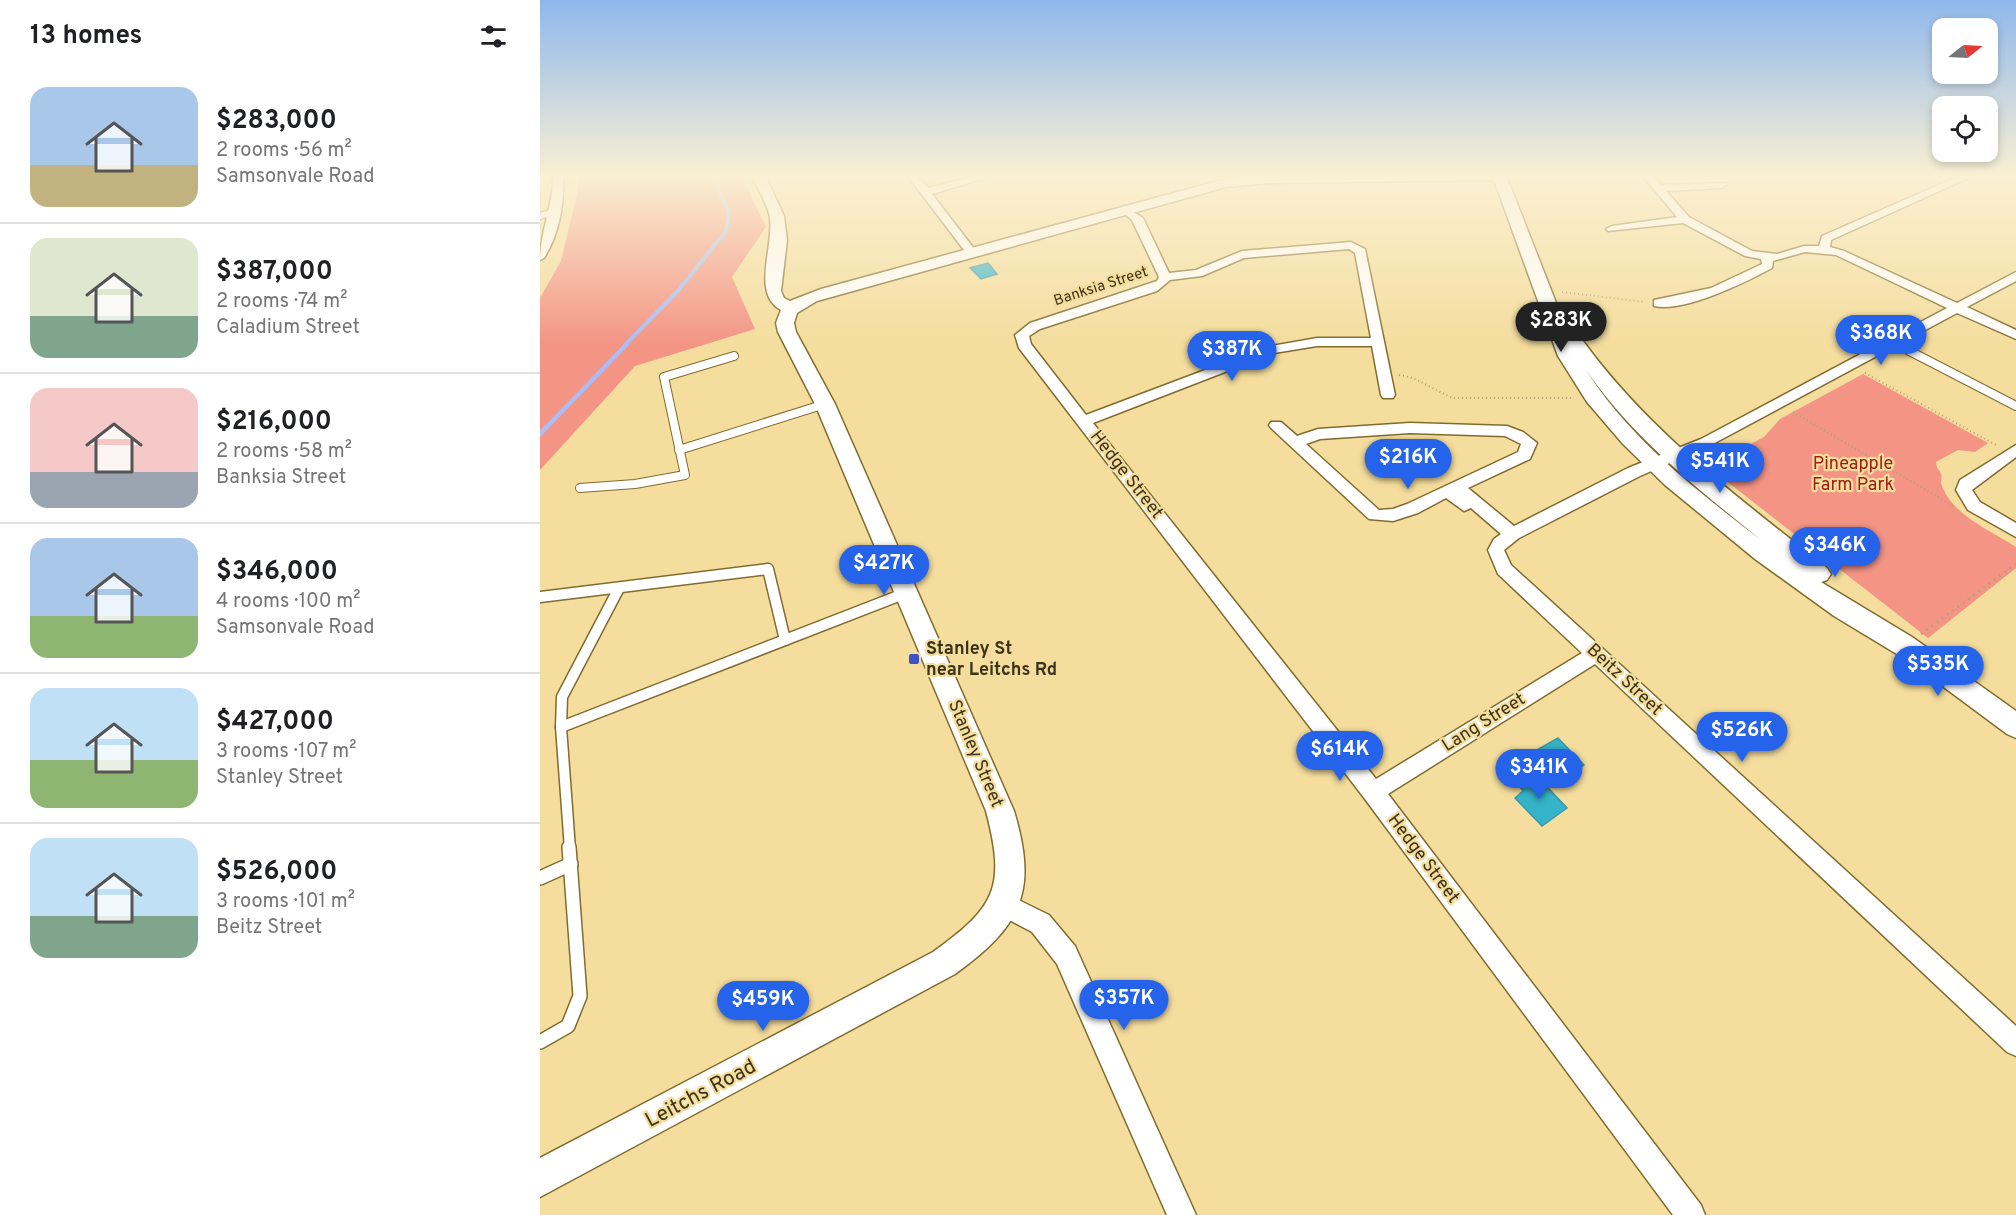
<!DOCTYPE html>
<meta charset="utf-8">
<style>
body{margin:0;font-family:Overpass,sans-serif;background:#f6f6f6;color:#202124;height:100vh;display:flex;flex-direction:column;font-size:22px;white-space:nowrap}
*{box-sizing:border-box;margin:0}
p{font-size:20px;color:#757577}
.icon{flex:none;width:33px;height:33px;fill:none;stroke:currentColor;stroke-width:2;stroke-linecap:round;stroke-linejoin:round}
.map{position:relative;flex:1;overflow:hidden}
.drawer{display:flex;flex-direction:column;background:#fff;width:540px}
.drawer>*{flex:none}
.needle{width:39px;rotate:72deg}
.tools{position:absolute;left:1392px;top:18px;display:grid;gap:12px}
.tools a{display:grid;place-items:center;width:66px;height:66px;border-radius:12px;background:#fff;box-shadow:0 3px 9px #0003;font-size:30px}
.price{position:absolute;translate:-50% -51px;padding:0 14px;border-radius:21px;background:#2563eb;color:#fff;font-size:20px;line-height:39px;filter:drop-shadow(0 2px 3px #0008)}
.price::after{content:'';position:absolute;left:50%;top:36px;width:18px;height:14px;margin-left:-9px;background:inherit;clip-path:polygon(0 0,100% 0,50% 100%)}
.price.current{background:#222;color:#fff}
ul{padding:0;list-style:none}
li{display:flex;align-items:center;gap:18px;height:150px;padding:0 30px}
li+li{border-top:2px solid #e0e0e0}
li span{display:grid;place-items:center;flex:none;width:168px;height:120px;border-radius:18px;color:#555}
li>.icon{margin-inline-start:auto}
span .icon{width:72px;height:72px;fill:#fffc;stroke-width:1}
li b{font-size:26px}
h2{display:flex;justify-content:space-between;align-items:center;height:72px;padding:0 30px;font-size:26px}
main{display:flex;flex:1;min-height:0}
.map>svg:first-child{display:block}
.green{fill:#f39484}
.lines{fill:none;stroke-linecap:round;stroke-linejoin:round}
.stream-far1{stroke:#aabdf4;stroke-width:4}
.stream{stroke:#aabdf4;stroke-width:4.5}
.building{fill:#35b3c7;stroke:#4097a5;stroke-width:1.5}
.lane-far3-casing{stroke:#816c2e;stroke-width:8}
.lane-far2-casing{stroke:#816c2e;stroke-width:10}
.lane-far1-casing{stroke:#816c2e;stroke-width:13}
.lane-casing{stroke:#816c2e;stroke-width:16}
.street-casing{stroke:#816c2e;stroke-width:3}
.secondary-casing{stroke:#816c2e;stroke-width:3}
.path-far1{stroke:#b3a16e;stroke-width:2;stroke-dasharray:1 3;stroke-linecap:butt}
.path{stroke:#b3a16e;stroke-width:3;stroke-dasharray:1.5 5;stroke-linecap:butt}
.lane-far3{stroke:#fff;stroke-width:6}
.lane-far2{stroke:#fff;stroke-width:8}
.lane-far1{stroke:#fff;stroke-width:10}
.lane{stroke:#fff;stroke-width:13}
.street{fill:#fff;fill-rule:evenodd}
.secondary{fill:#fff;fill-rule:evenodd}
.poi-dot{fill:#3d52c5;stroke:#f4dd9d;stroke-width:2}
.labels{text-anchor:middle;dominant-baseline:central;stroke-width:4.5;stroke-linejoin:round;paint-order:stroke}
.far-street-label{font-size:15px;fill:#3c3319;stroke:#f4dd9d}
.park-label{font-size:18px;fill:#a01e11;stroke:#f4dd9d}
.street-label{font-size:18px;fill:#3c3319;stroke:#f4dd9d}
.poi-label{font-size:18px;font-weight:bold;fill:#3c3319;stroke:#f4dd9d;text-anchor:start}
.near-street-label{font-size:21px;fill:#3c3319;stroke:#f4dd9d}
</style>
<main>
<section class="drawer">
<h2>13 homes<svg class="icon" aria-label="filters" viewBox="0 0 24 24"><path d="M4 7h16M4 17h16"/><circle cx="9" cy="7" r="2"/><circle cx="15" cy="17" r="2"/></svg></h2>
<ul>
<li><span style="background:linear-gradient(#a9c7e8 65%,#c2b280 0)"><svg class="icon" aria-label="home" viewBox="0 0 24 24"><path d="M3 11l9-7 9 7M6 9v11h12V9"/></svg></span><div><b>$283,000</b><p>2 rooms · 56 m²</p><p>Samsonvale Road</p></div></li>
<li><span style="background:linear-gradient(#dfe7d0 65%,#7fa58c 0)"><svg class="icon" aria-label="home" viewBox="0 0 24 24"><path d="M3 11l9-7 9 7M6 9v11h12V9"/></svg></span><div><b>$387,000</b><p>2 rooms · 74 m²</p><p>Caladium Street</p></div></li>
<li><span style="background:linear-gradient(#f6c9c9 70%,#9aa5b1 0)"><svg class="icon" aria-label="home" viewBox="0 0 24 24"><path d="M3 11l9-7 9 7M6 9v11h12V9"/></svg></span><div><b>$216,000</b><p>2 rooms · 58 m²</p><p>Banksia Street</p></div></li>
<li><span style="background:linear-gradient(#a9c7e8 65%,#8fb573 0)"><svg class="icon" aria-label="home" viewBox="0 0 24 24"><path d="M3 11l9-7 9 7M6 9v11h12V9"/></svg></span><div><b>$346,000</b><p>4 rooms · 100 m²</p><p>Samsonvale Road</p></div></li>
<li><span style="background:linear-gradient(#bfe0f5 60%,#8fb573 0)"><svg class="icon" aria-label="home" viewBox="0 0 24 24"><path d="M3 11l9-7 9 7M6 9v11h12V9"/></svg></span><div><b>$427,000</b><p>3 rooms · 107 m²</p><p>Stanley Street</p></div></li>
<li><span style="background:linear-gradient(#bfe0f5 65%,#7fa58c 0)"><svg class="icon" aria-label="home" viewBox="0 0 24 24"><path d="M3 11l9-7 9 7M6 9v11h12V9"/></svg></span><div><b>$526,000</b><p>3 rooms · 101 m²</p><p>Beitz Street</p></div></li>
</ul>
</section>
<div class="map">
<svg width="1476" height="1215" viewBox="0 0 1476 1215">
<rect width="100%" height="100%" fill="#f4dd9d"/>
<g class="green">
<polygon points="38,175 201,175 226,227 192,277 215,329 95,366 0,470 0,298 21,261 37,194"/>
<path d="M 1323,374 L 1448,443 L 1435,452 L 1418,450 L 1396,462 C 1396,468 1399,469 1401,474 C 1402,477 1401,480 1401,483 C 1410,514 1451,531 1476,547 L 1476,568 L 1388,638 L 1185,480 L 1175,466 L 1178,461 L 1224,437 L 1240,419 Z"/>
</g>
<g class="lines">
<polyline class="stream-far1" points="85,345 137,292 186,231 189,212 171,175"/>
<polyline class="stream" points="0,434 87,344"/>
</g>
<g class="building">
<polygon points="448,263 457,274 441,279 430,268"/>
<polygon points="1018,738 1044,765 1021,779 995,751"/>
<polygon points="993,772 1027,808 1002,826 975,798 983,791 977,783"/>
</g>
<g class="lines">
<g class="lane-far3-casing">
<g id="lane-far3">
<polyline points="0,216 14,212"/>
<polyline points="1352,342 1359,345"/>
</g>
</g>
<g class="lane-far2-casing">
<g id="lane-far2">
<polyline points="1356,344 1476,406"/>
<polyline points="139,450 285,404"/>
<polyline points="40,488 95,484 145,475 124,377 194,356"/>
</g>
</g>
<g class="lane-far1-casing">
<g id="lane-far1">
<polyline points="0,597 228,569 245,640"/>
<polyline points="21,727 366,593"/>
<polyline points="30,849 21,727 22,697 78,590"/>
</g>
</g>
<g class="lane-casing">
<g id="lane">
<polyline points="0,878 31,864"/>
<polyline points="0,1042 28,1026 40,996 29,847"/>
</g>
</g>
<g class="street-casing">
<g id="street">
<path d="M 13,175 L 23,175 C 25,202 19,235 4,258 L 0,260 C 0,231 14,204 13,175 Z"/>
<polygon points="367,175 377,175 388,188 439,175 456,175 392,194 435,250 435,254 427,254"/>
<path d="M 1102,175 L 1113,175 L 1121,185 L 1186,183 L 1187,185 L 1182,188 L 1126,191 L 1149,217 L 1212,251 L 1237,254 L 1264,246 L 1279,246 L 1282,236 L 1421,175 L 1435,175 L 1291,240 L 1290,247 L 1304,251 L 1417,303 L 1476,272 L 1476,281 L 1427,307 L 1476,330 L 1476,339 L 1417,313 L 1171,445 L 1100,476 L 979,538 L 964,550 L 971,565 L 1476,1026 L 1476,1056 L 1467,1052 L 1055,664 L 848,794 L 1161,1205 L 1165,1215 L 1133,1215 L 825,799 L 479,348 L 475,335 L 490,323 L 617,281 L 619,277 L 592,220 L 579,209 L 584,206 L 603,218 L 629,273 L 656,270 L 702,251 L 811,242 L 825,249 L 855,395 L 853,398 L 843,398 L 841,395 L 832,346 L 777,346 L 734,353 L 553,423 L 836,779 L 1042,653 L 958,574 L 948,550 L 954,539 L 961,534 L 931,508 L 924,511 L 906,498 L 878,513 L 853,521 L 829,519 L 731,428 L 729,425 L 731,422 L 741,422 L 757,436 L 778,429 L 870,423 L 967,426 L 983,432 L 997,443 L 990,459 L 928,488 L 974,526 L 1088,468 L 1161,439 L 1407,308 L 1296,255 L 1265,252 L 1233,261 L 1232,268 C 1206,282 1144,313 1114,306 L 1114,300 L 1171,288 L 1222,264 L 1221,259 L 1205,256 L 1143,223 L 1068,231 L 1066,229 L 1072,226 L 1137,217 ZM 809,249 L 815,253 L 831,338 L 777,338 L 726,347 L 546,415 L 491,344 L 489,336 L 500,329 L 617,291 L 630,280 L 662,276 L 704,258 ZM 870,433 L 965,436 L 981,444 L 978,452 L 867,504 L 853,509 L 839,510 L 766,444 L 780,439 Z"/>
<polygon points="1476,445 1476,457 1432,490 1440,502 1476,523 1476,537 1428,510 1416,490 1420,480"/>
<polygon points="464,893 509,915 535,946 656,1215 627,1215 517,964 492,932 456,913 452,905 456,897"/>
</g>
</g>
<g class="secondary-casing">
<path id="secondary" d="M 211,175 L 225,175 L 244,216 L 247,240 L 241,291 L 244,298 L 250,301 L 281,289 L 685,179 L 727,175 L 966,175 L 1031,341 L 1043,341 C 1110,433 1199,498 1287,568 L 1291,574 L 1287,580 L 1281,582 L 1372,637 L 1476,711 L 1476,738 L 1467,734 L 1370,662 L 1294,616 L 1215,559 L 1125,485 L 1083,444 L 1047,402 L 1018,356 L 954,180 L 728,183 L 686,187 L 277,301 L 257,313 L 254,323 L 256,332 L 295,404 L 474,811 C 498,891 482,926 415,974 L 0,1197 L 0,1158 L 393,952 C 456,907 466,887 446,811 L 275,404 L 238,332 L 236,323 L 241,310 C 211,294 234,247 230,218 C 228,204 217,188 211,175 ZM 1046,370 C 1092,437 1158,489 1221,540 C 1157,491 1090,439 1046,370 Z"/>
</g>
<g class="path-far1">
<polyline points="609,175 624,187"/>
<polyline points="1022,292 1105,302"/>
<polyline points="1325,373 1456,445"/>
<polyline points="859,375 873,378 912,398 1034,398"/>
<polyline points="1253,412 1415,507"/>
</g>
<polyline class="path" points="1381,634 1476,564"/>
<use href="#lane-far3" class="lane-far3"/>
<use href="#lane-far2" class="lane-far2"/>
<use href="#lane-far1" class="lane-far1"/>
<use href="#lane" class="lane"/>
<use href="#street" class="street"/>
<use href="#secondary" class="secondary"/>
</g>
<linearGradient id="sky" x2="0" y2="1"><stop stop-color="#8fb8ed"/><stop offset="0.51" stop-color="#faf0d3"/><stop offset="1" stop-color="#faf0d3" stop-opacity="0"/></linearGradient>
<rect width="1476" height="345" fill="url(#sky)"/>
<rect class="poi-dot" x="368" y="653" width="12" height="12" rx="3"/>
<g class="labels">
<g class="far-street-label">
<text transform="translate(561 287) rotate(-18)">Banksia Street</text>
</g>
<g class="park-label">
<text x="1313" y="464">Pineapple<tspan x="1313" dy="21">Farm Park</tspan></text>
</g>
<g class="street-label">
<text transform="translate(586 475) rotate(52)">Hedge Street</text>
<text transform="translate(1084 680) rotate(43)">Beitz Street</text>
<text transform="translate(944 723) rotate(-32)">Lang Street</text>
<text transform="translate(435 754) rotate(67)">Stanley Street</text>
<text transform="translate(883 859) rotate(53)">Hedge Street</text>
</g>
<g class="poi-label">
<text x="386" y="649">Stanley St<tspan x="386" dy="21">near Leitchs Rd</tspan></text>
</g>
<g class="near-street-label">
<text transform="translate(161 1094) rotate(-28)">Leitchs Road</text>
</g>
</g>
</svg>
<div class="tools">
<a><svg class="needle" viewBox="-14 -14 28 28"><path d="M0-13l5 13h-10z" fill="#e53935"/><path d="M0 13l5-13h-10z" fill="#757577"/></svg></a>
<a><svg class="icon" aria-label="locate" viewBox="0 0 24 24"><circle cx="12" cy="12" r="6"/><path d="M12 2v4M12 18v4M2 12h4M18 12h4"/></svg></a>
</div>
<b class="price current" style="left:1021px;top:353px">$283K</b>
<b class="price" style="left:1341px;top:366px">$368K</b>
<b class="price" style="left:692px;top:382px">$387K</b>
<b class="price" style="left:868px;top:490px">$216K</b>
<b class="price" style="left:1180px;top:494px">$541K</b>
<b class="price" style="left:1295px;top:578px">$346K</b>
<b class="price" style="left:344px;top:596px">$427K</b>
<b class="price" style="left:1398px;top:697px">$535K</b>
<b class="price" style="left:1202px;top:763px">$526K</b>
<b class="price" style="left:800px;top:782px">$614K</b>
<b class="price" style="left:999px;top:800px">$341K</b>
<b class="price" style="left:584px;top:1031px">$357K</b>
<b class="price" style="left:223px;top:1032px">$459K</b>
</div>
</main>
